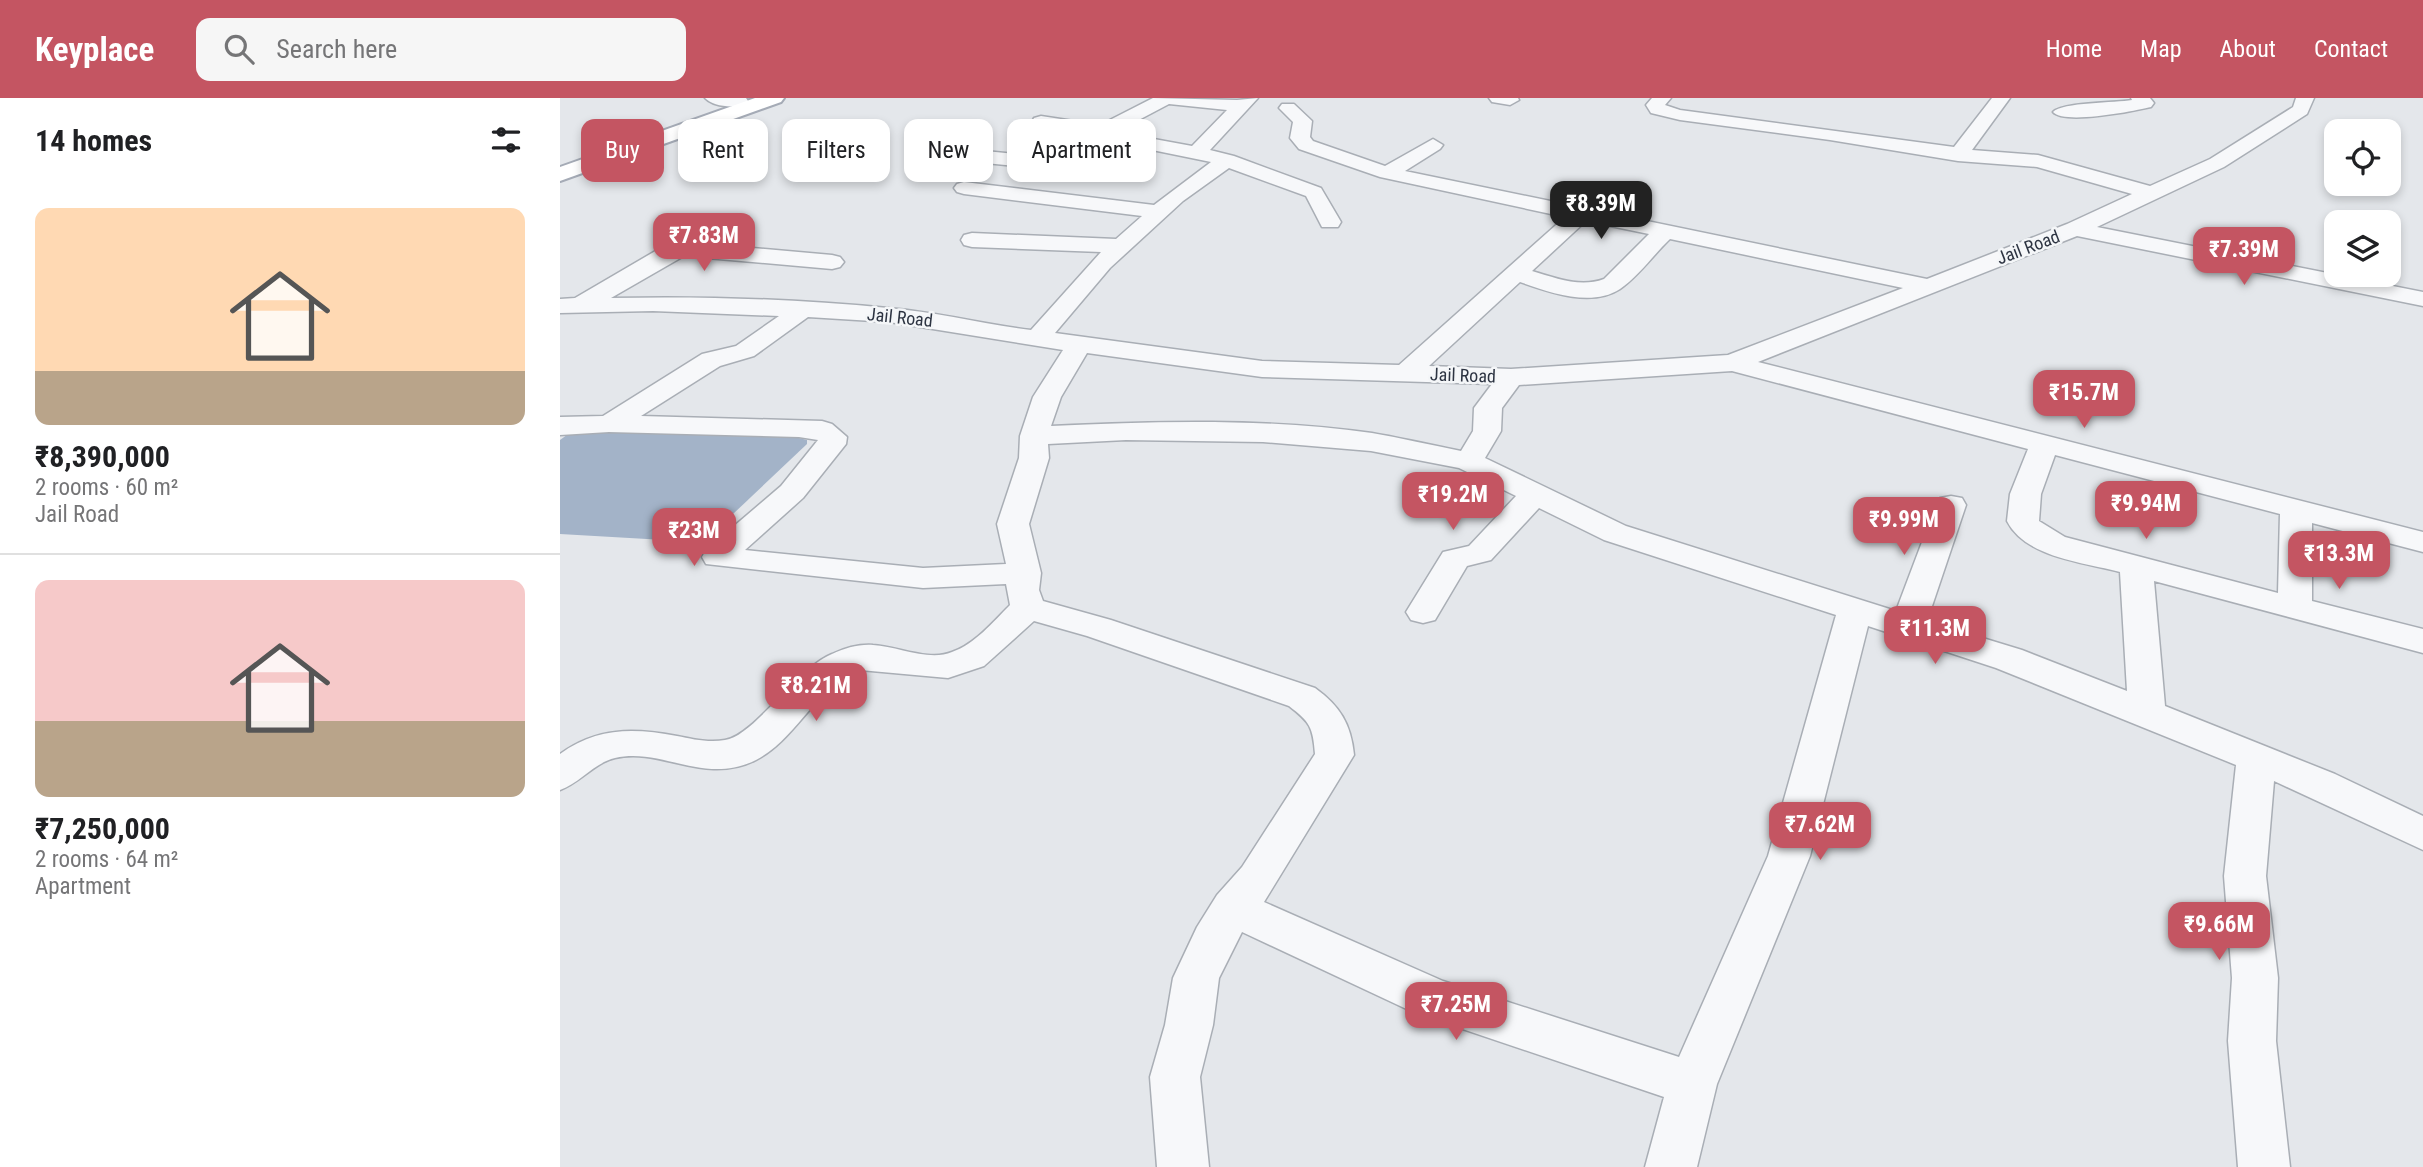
<!DOCTYPE html>
<meta charset="utf-8">
<style>
body{margin:0;font-family:"Roboto Condensed",sans-serif;background:#f6f6f6;color:#202124;height:100vh;display:flex;flex-direction:column;font-size:26px;white-space:nowrap}
*{box-sizing:border-box;margin:0}
p{font-size:23px;color:#757577}
.icon{flex:none;width:38px;height:38px;fill:none;stroke:currentColor;stroke-width:2;stroke-linecap:round;stroke-linejoin:round}
.map{position:relative;flex:1;overflow:hidden}
.sheet{display:flex;flex-direction:column;background:#fff;width:560px}
.sheet>*{flex:none}
.guide{position:absolute;left:21px;top:21px;width:665px;height:63px;display:flex;gap:14px}
.fabs{position:absolute;left:1764px;top:21px;display:grid;gap:14px}
.fabs a{display:grid;place-items:center;width:77px;height:77px;border-radius:14px;background:#fff;box-shadow:0 4px 10px #0003;font-size:35px}
.price{position:absolute;translate:-50% -60px;padding:0 16px;border-radius:14px;background:#c45562;color:#fff;font-size:23px;line-height:46px;filter:drop-shadow(0 2px 4px #0008)}
.price::after{content:'';position:absolute;left:50%;top:42px;width:21px;height:16px;margin-left:-10px;background:inherit;clip-path:polygon(0 0,100% 0,50% 100%)}
.price.selected{background:#222;color:#fff}
ul{padding:0;list-style:none}
li{display:grid;align-content:center;gap:14px;height:371px;padding:0 35px}
li+li{border-top:2px solid #e0e0e0}
li span{display:grid;place-items:center;height:217px;border-radius:14px;color:#555}
li>.icon{margin-inline-start:auto}
span .icon{width:126px;height:126px;fill:#fffc;stroke-width:1}
li b{font-size:30px}
h2{display:flex;justify-content:space-between;align-items:center;height:84px;padding:0 35px;font-size:30px}
.pill{padding:0 24px;border-radius:14px;background:#fff;box-shadow:0 4px 10px #0003;font-size:24px;line-height:63px}
.pill.selected{background:#c45562;color:#fff}
header{display:flex;align-items:center;gap:42px;box-sizing:border-box;height:98px;padding:0 35px;background:#c45562;color:#fff}
header strong{font-size:33px}
nav{display:flex;gap:38px;margin-inline-start:auto;font-size:24px}
.search{width:490px;height:63px;background:#f6f6f6;display:flex;align-items:center;gap:18px;box-sizing:border-box;padding:0 24px;border-radius:14px;color:#757577;font-size:26px}
main{display:flex;flex:1;min-height:0}
.map>svg:first-child{display:block}
.water{fill:#a3b3c8}
.lines{fill:none;stroke-linecap:round;stroke-linejoin:round}
.minor-casing{stroke:#a9aeb5;stroke-width:3}
.major-casing{stroke:#a5abb6;stroke-width:4}
.minor{fill:#f7f8fa;fill-rule:evenodd}
.major{fill:#fff;fill-rule:evenodd}
.labels{text-anchor:middle;dominant-baseline:central;stroke-width:5;stroke-linejoin:round;paint-order:stroke}
.far-street-label{font-size:18px;fill:#2d3442;stroke:#f4f6f8}
</style>
<header>
<strong>Keyplace</strong>
<div class="search"><svg class="icon" aria-label="search" viewBox="0 0 24 24"><circle cx="10" cy="10" r="6"/><path d="M15 15l6 6"/></svg>Search here</div>
<nav><a>Home</a><a>Map</a><a>About</a><a>Contact</a></nav>
</header>
<main>
<section class="sheet">
<h2>14 homes<svg class="icon" aria-label="filters" viewBox="0 0 24 24"><path d="M4 7h16M4 17h16"/><circle cx="9" cy="7" r="2"/><circle cx="15" cy="17" r="2"/></svg></h2>
<ul>
<li><span style="background:linear-gradient(#ffd9b3 75%,#b9a48a 0)"><svg class="icon" aria-label="home" viewBox="0 0 24 24"><path d="M3 11l9-7 9 7M6 9v11h12V9"/></svg></span><div><b>₹8,390,000</b><p>2 rooms · 60 m²</p><p>Jail Road</p></div></li>
<li><span style="background:linear-gradient(#f6c9c9 65%,#b9a48a 0)"><svg class="icon" aria-label="home" viewBox="0 0 24 24"><path d="M3 11l9-7 9 7M6 9v11h12V9"/></svg></span><div><b>₹7,250,000</b><p>2 rooms · 64 m²</p><p>Apartment</p></div></li>
</ul>
</section>
<div class="map">
<svg width="1863" height="1069" viewBox="0 0 1863 1069">
<rect width="100%" height="100%" fill="#e4e7eb"/>
<polygon class="water" points="28,332 239,340 247,342 247,346 154,434 139,444 0,436 0,342 11,334"/>
<g class="lines">
<g class="minor-casing">
<g id="minor">
<path d="M 145,0 L 186,0 L 188,3 C 180,12 153,9 145,0 Z"/>
<path d="M 593,0 L 677,2 L 698,0 L 650,52 L 674,58 L 761,90 L 781,124 L 778,129 L 762,129 L 746,98 L 669,70 L 623,103 L 550,170 L 495,235 L 702,263 L 839,267 L 1005,119 L 820,79 L 739,51 L 730,40 L 733,24 L 719,10 L 722,6 L 734,6 L 752,23 L 750,39 L 753,43 L 825,68 L 873,41 L 883,47 L 880,51 L 845,73 L 1367,181 L 1507,126 L 1572,96 L 1477,69 L 1398,63 L 1270,42 L 1120,22 L 1091,15 L 1086,7 L 1092,0 L 1111,0 L 1105,7 L 1120,12 L 1394,49 L 1432,0 L 1450,0 L 1412,52 L 1478,57 L 1590,88 L 1650,61 L 1733,9 L 1736,0 L 1754,0 L 1747,16 L 1664,69 L 1537,129 L 1863,194 L 1863,208 L 1517,138 L 1198,264 L 1863,434 L 1863,454 L 1752,425 L 1752,503 L 1863,531 L 1863,555 L 1594,483 L 1605,608 L 1775,676 L 1863,718 L 1863,752 L 1714,683 L 1706,778 L 1718,880 L 1716,943 L 1730,1069 L 1678,1069 L 1668,943 L 1672,880 L 1664,778 L 1676,667 L 1436,570 L 1308,528 L 1250,758 L 1157,986 L 1137,1069 L 1085,1069 L 1104,999 L 855,915 L 682,834 L 659,880 L 653,927 L 640,979 L 649,1069 L 597,1069 L 590,979 L 605,927 L 613,880 L 637,829 L 657,797 L 682,769 L 755,656 C 753,629 750,624 729,608 L 527,538 L 474,523 L 424,568 L 388,580 L 300,572 C 256,588 237,641 196,662 C 144,688 102,649 55,660 C 34,665 20,685 0,692 L 0,656 C 37,629 74,630 117,638 C 132,641 149,645 165,642 C 194,638 237,570 272,556 C 285,550 299,546 313,547 C 337,548 369,564 392,554 C 415,546 433,524 450,507 L 446,486 L 363,490 L 146,466 L 142,459 L 146,452 L 221,388 L 258,342 L 239,339 L 49,334 L 0,337 L 0,319 L 43,318 L 142,256 L 176,248 L 219,218 L 93,213 L 0,215 L 0,201 L 15,200 L 104,148 L 124,144 L 272,157 L 280,159 L 284,164 L 280,169 L 272,171 L 124,158 L 51,200 C 143,198 236,201 328,210 C 377,214 423,226 471,232 L 541,154 L 412,149 L 404,147 L 401,142 L 404,137 L 412,135 L 556,141 L 582,118 L 404,96 L 397,94 L 394,90 L 397,86 L 404,84 L 594,107 L 651,64 L 553,44 L 518,64 L 486,71 L 385,61 L 375,55 L 385,49 L 486,59 L 505,55 L 537,38 L 474,28 L 472,24 L 474,20 L 481,18 L 540,27 ZM 609,6 L 667,12 L 632,48 L 556,34 ZM 1026,123 L 1089,136 L 1044,181 C 1020,190 996,180 972,173 ZM 1110,141 L 1343,190 L 1168,257 L 951,271 L 869,268 L 960,184 C 989,194 1031,210 1060,191 C 1078,179 1094,156 1110,141 ZM 248,219 L 329,224 L 503,252 L 473,299 L 460,338 L 459,360 L 437,426 L 446,466 L 363,470 L 185,452 L 243,400 L 286,346 L 287,339 L 272,326 L 262,323 L 81,318 L 160,268 L 194,258 ZM 527,255 L 702,279 L 932,286 L 914,310 L 913,333 L 901,353 C 871,347 841,340 812,335 C 707,320 597,323 491,328 L 501,299 ZM 1172,273 L 1468,351 L 1450,396 L 1447,423 C 1466,460 1524,464 1560,474 L 1567,593 L 1462,552 L 1367,523 L 1406,407 L 1402,400 L 1391,398 L 1380,400 L 1376,407 L 1336,513 L 1066,428 L 925,360 L 941,333 L 942,310 L 959,287 ZM 566,342 L 703,344 L 811,353 L 899,370 L 956,398 L 909,448 L 883,454 L 846,514 L 851,522 L 863,525 L 875,522 L 907,468 L 931,462 L 979,410 L 1044,442 L 1276,517 L 1208,758 L 1119,959 L 883,883 L 704,804 L 794,657 C 791,626 780,608 755,590 L 551,522 L 483,503 L 479,492 L 481,475 L 469,426 L 489,360 L 488,346 ZM 1495,357 L 1720,416 L 1718,495 L 1505,439 L 1479,423 L 1481,396 Z"/>
<polygon points="929,0 958,0 959,2 950,7 932,4"/>
<path d="M 1571,0 L 1590,0 L 1594,5 L 1591,9 C 1574,13 1504,27 1493,14 C 1502,4 1556,5 1572,2 Z"/>
</g>
</g>
<g class="major-casing">
<polygon id="major" points="195,0 224,0 221,4 0,83 0,69"/>
</g>
<use href="#minor" class="minor"/>
<use href="#major" class="major"/>
</g>
<g class="labels">
<g class="far-street-label">
<text transform="translate(1468 149) rotate(-21)">Jail Road</text>
<text transform="translate(340 219) rotate(6)">Jail Road</text>
<text transform="translate(903 277) rotate(2)">Jail Road</text>
</g>
</g>
</svg>
<div class="fabs">
<a><svg class="icon" aria-label="locate" viewBox="0 0 24 24"><circle cx="12" cy="12" r="6"/><path d="M12 2v4M12 18v4M2 12h4M18 12h4"/></svg></a>
<a><svg class="icon" aria-label="layers" viewBox="0 0 24 24"><path d="M12 4l9 5-9 5-9-5zM3 14l9 5 9-5"/></svg></a>
</div>
<b class="price selected" style="left:1041px;top:143px">₹8.39M</b>
<b class="price" style="left:144px;top:175px">₹7.83M</b>
<b class="price" style="left:1684px;top:189px">₹7.39M</b>
<b class="price" style="left:1524px;top:332px">₹15.7M</b>
<b class="price" style="left:893px;top:434px">₹19.2M</b>
<b class="price" style="left:1586px;top:443px">₹9.94M</b>
<b class="price" style="left:1344px;top:459px">₹9.99M</b>
<b class="price" style="left:134px;top:470px">₹23M</b>
<b class="price" style="left:1779px;top:493px">₹13.3M</b>
<b class="price" style="left:1375px;top:568px">₹11.3M</b>
<b class="price" style="left:256px;top:625px">₹8.21M</b>
<b class="price" style="left:1260px;top:764px">₹7.62M</b>
<b class="price" style="left:1659px;top:864px">₹9.66M</b>
<b class="price" style="left:896px;top:944px">₹7.25M</b>
<div class="guide">
<a class="pill selected">Buy</a>
<a class="pill">Rent</a>
<a class="pill">Filters</a>
<a class="pill">New</a>
<a class="pill">Apartment</a>
</div>
</div>
</main>
